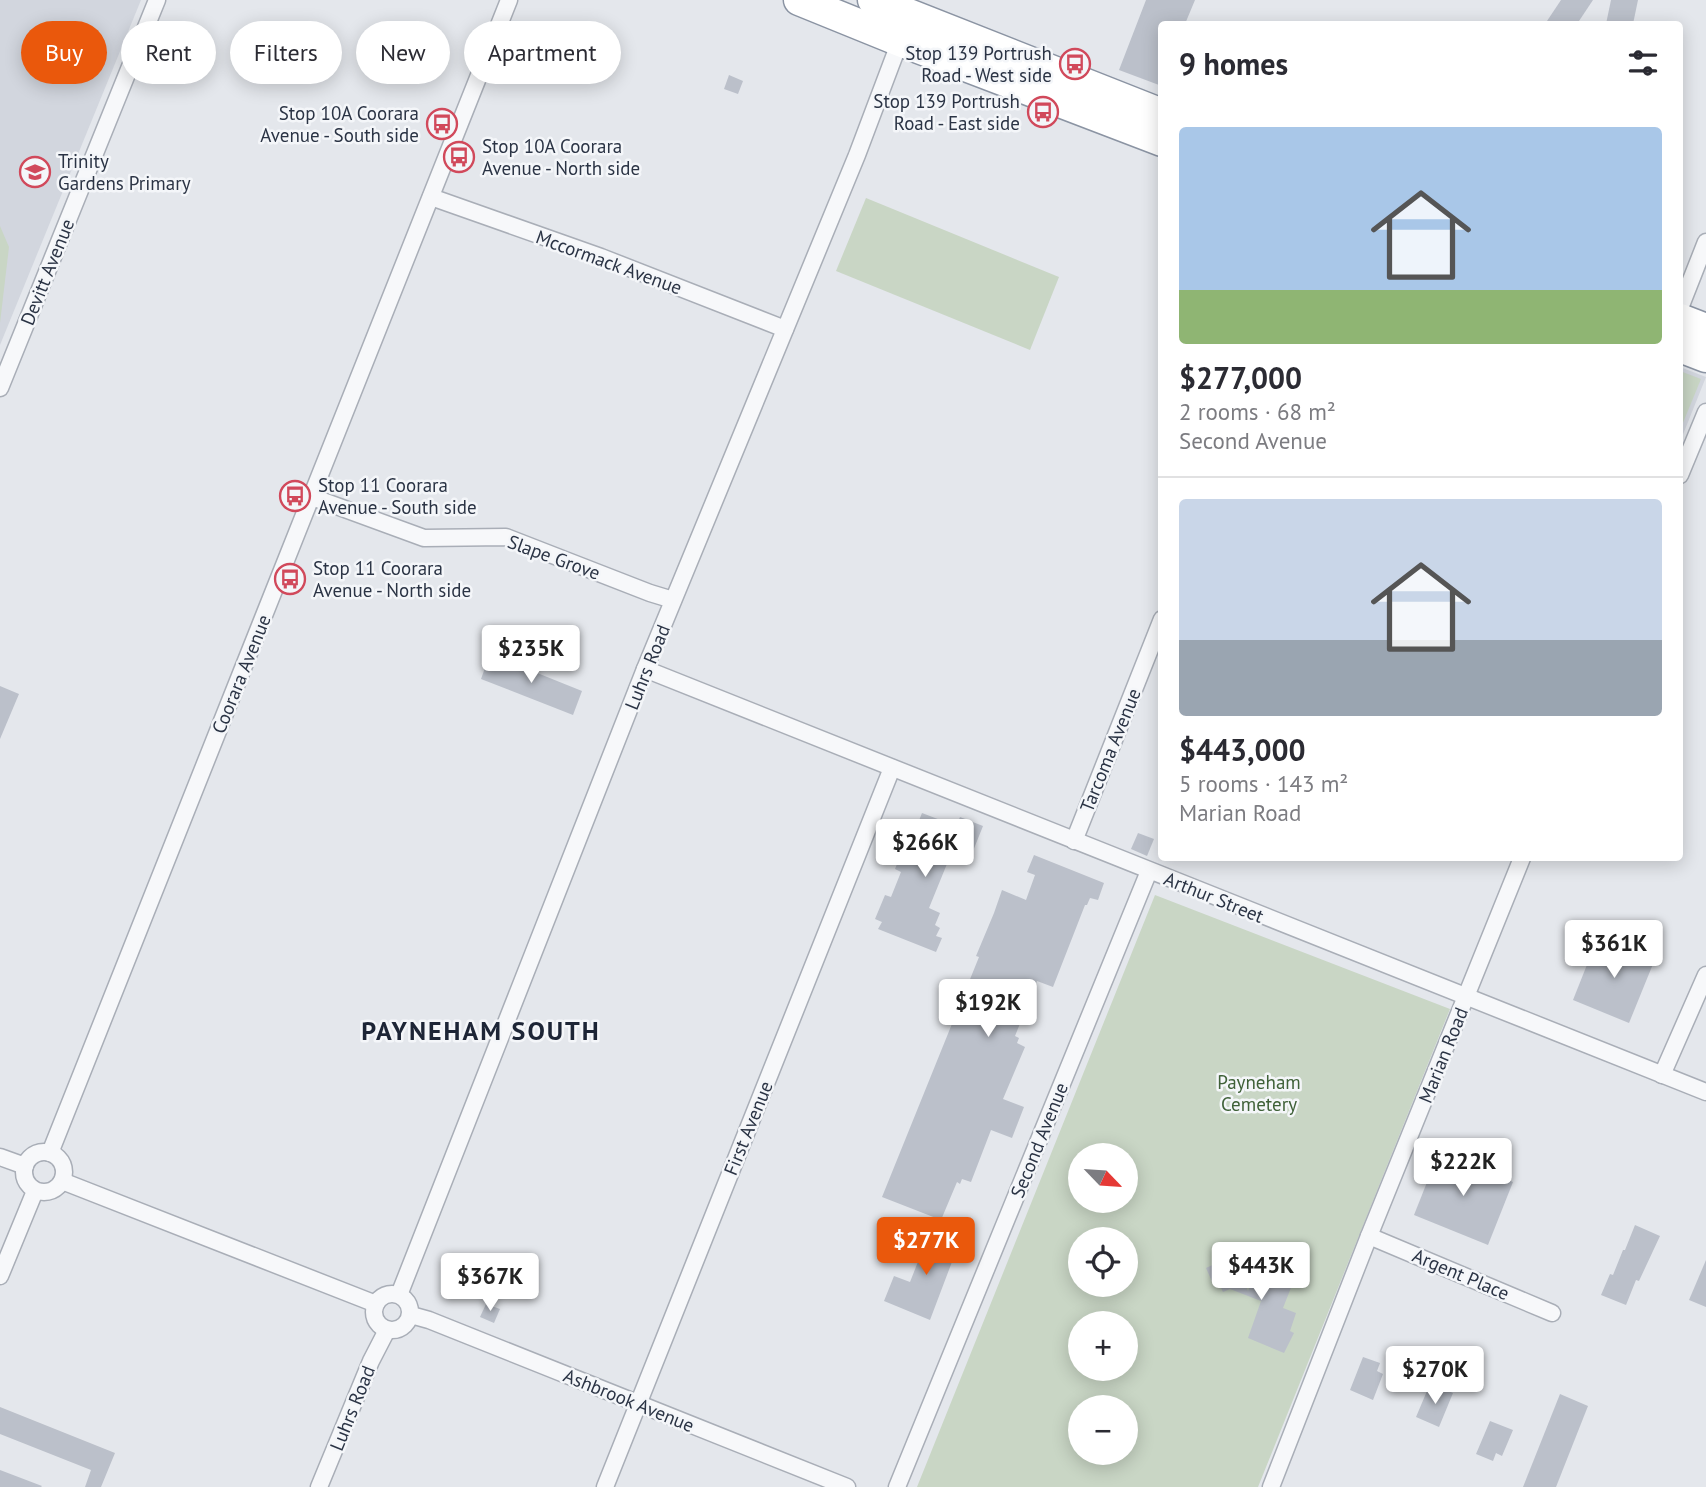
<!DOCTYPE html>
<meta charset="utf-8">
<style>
body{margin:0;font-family:"PT Sans",sans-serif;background:#f7f7f7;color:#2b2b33;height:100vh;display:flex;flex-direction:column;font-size:26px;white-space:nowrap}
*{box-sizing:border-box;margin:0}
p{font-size:23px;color:#7c7c81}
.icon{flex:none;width:38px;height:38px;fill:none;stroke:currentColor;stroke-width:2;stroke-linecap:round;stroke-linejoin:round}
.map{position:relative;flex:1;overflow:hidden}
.drawer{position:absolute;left:1158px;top:21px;width:525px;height:840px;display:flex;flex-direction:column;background:#fff;border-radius:7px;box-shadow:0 4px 18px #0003}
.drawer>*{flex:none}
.top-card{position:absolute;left:21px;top:21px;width:665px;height:63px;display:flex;gap:14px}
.needle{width:46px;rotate:115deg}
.tools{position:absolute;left:1068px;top:1143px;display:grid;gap:14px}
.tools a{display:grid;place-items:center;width:70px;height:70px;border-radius:50%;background:#fff;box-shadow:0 4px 18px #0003;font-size:35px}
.price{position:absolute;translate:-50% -60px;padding:0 16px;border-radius:7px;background:#fff;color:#222;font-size:23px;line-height:46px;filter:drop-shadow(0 2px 4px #0008)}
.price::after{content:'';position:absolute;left:50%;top:42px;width:21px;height:16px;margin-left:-10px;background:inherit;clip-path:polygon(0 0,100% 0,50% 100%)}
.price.current{background:#ea580c;color:#fff}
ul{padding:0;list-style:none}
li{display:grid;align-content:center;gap:14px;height:371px;padding:0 21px}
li+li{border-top:2px solid #e1e1e2}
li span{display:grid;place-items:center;height:217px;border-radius:7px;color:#555}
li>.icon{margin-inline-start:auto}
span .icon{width:126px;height:126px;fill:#fffc;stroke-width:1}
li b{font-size:30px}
h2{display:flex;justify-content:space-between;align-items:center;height:84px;padding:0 21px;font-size:30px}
.tag{padding:0 24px;border-radius:32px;background:#fff;box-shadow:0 4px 18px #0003;font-size:24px;line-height:63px}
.tag.current{background:#ea580c;color:#fff}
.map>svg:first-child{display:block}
.built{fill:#d2d6de}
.green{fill:#c9d6c5;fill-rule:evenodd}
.building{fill:#bbc0ca}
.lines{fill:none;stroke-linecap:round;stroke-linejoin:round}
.street-casing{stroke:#a9aeb7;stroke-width:19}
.highway-casing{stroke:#8b94a3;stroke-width:33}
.street{stroke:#f7f8fa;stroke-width:16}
.highway{stroke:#fff;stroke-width:30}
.labels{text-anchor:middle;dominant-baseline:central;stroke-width:5;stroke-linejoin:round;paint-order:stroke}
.poi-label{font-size:19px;fill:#2b3445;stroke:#f4f6f9;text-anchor:start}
.street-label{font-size:19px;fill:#2b3445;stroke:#f4f6f9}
.park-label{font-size:19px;fill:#3f6138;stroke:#f4f6f9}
.district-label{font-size:26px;font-weight:bold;letter-spacing:2px;fill:#1d2536;stroke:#f4f6f9}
</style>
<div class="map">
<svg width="1706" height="1487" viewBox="0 0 1706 1487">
<rect width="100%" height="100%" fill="#e4e7ec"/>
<g class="built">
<polygon points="0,0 141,0 0,345"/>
<polygon points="1680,367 1706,377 1680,442"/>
</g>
<g class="green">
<polygon points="866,198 1059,277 1030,350 836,271"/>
<polygon points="0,226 9,247 0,323"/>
<polygon points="1680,371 1701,379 1680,430"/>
<path d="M 1155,895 L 1450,1009 L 1258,1487 L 917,1487 ZM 1080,1155 L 1125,1155 L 1125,1200 L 1080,1200 ZM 1080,1239 L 1125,1239 L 1125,1284 L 1080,1284 ZM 1080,1323 L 1125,1323 L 1125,1368 L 1080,1368 ZM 1080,1407 L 1125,1407 L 1125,1452 L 1080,1452 Z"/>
</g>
<g class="building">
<polygon points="1146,0 1195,0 1185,24 1162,24 1162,76 1159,85 1119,70"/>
<polygon points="1561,0 1593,0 1577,24 1545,24"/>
<polygon points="1611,0 1638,0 1633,24 1606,24"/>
<polygon points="729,75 743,81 738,94 724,89"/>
<polygon points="490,654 582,691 573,715 481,679"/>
<polygon points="0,686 19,694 0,739"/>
<polygon points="922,813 956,826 960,817 983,826 969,861 951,854 929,908 940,913 935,925 940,928 936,936 942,938 936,952 878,929 882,922 875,919 885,895 891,897 901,872 895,869 902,852 906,853"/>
<polygon points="1138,833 1154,839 1147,856 1131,849"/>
<polygon points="1034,855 1104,883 1098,900 1090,898 1087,905 1085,905 1053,987 1037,981 1015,1036 1019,1038 1017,1043 1025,1047 1003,1099 1024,1107 1012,1138 991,1130 971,1182 962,1179 960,1184 957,1182 941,1220 882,1197 979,957 976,956 994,913 1002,890 1026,900 1035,875 1027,872"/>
<polygon points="1598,937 1655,959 1629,1023 1573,1000"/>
<polygon points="1439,1152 1513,1182 1488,1245 1414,1215"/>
<polygon points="1635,1225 1660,1236 1639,1281 1636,1280 1626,1305 1601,1295 1610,1274 1613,1275 1623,1250 1625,1250"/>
<polygon points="937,1228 961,1238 930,1320 884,1301 894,1276 910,1282 925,1244 930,1246"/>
<polygon points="1225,1259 1227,1264 1235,1261 1248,1291 1257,1268 1270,1274 1272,1271 1294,1280 1283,1308 1296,1313 1290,1331 1294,1333 1284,1353 1248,1338 1261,1301 1230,1289 1223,1292 1219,1284 1214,1286 1206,1268"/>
<polygon points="1706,1260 1706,1307 1689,1300"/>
<polygon points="486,1304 500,1309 494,1323 480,1317"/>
<polygon points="1363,1357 1380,1363 1377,1371 1383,1374 1373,1400 1350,1390"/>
<polygon points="1437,1386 1453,1393 1439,1427 1416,1417 1427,1391 1433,1394"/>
<polygon points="1560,1394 1588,1406 1556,1487 1523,1487"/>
<polygon points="0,1407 115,1453 101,1487 85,1487 91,1470 0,1434"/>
<polygon points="1490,1421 1513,1430 1502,1456 1496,1453 1493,1461 1476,1454"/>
<polygon points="0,1470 42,1486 41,1487 0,1487"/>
</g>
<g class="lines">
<g class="street-casing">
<g id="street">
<polyline points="431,197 601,257 785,329"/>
<polyline points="1680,308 1706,242"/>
<polyline points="0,388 157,0"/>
<polyline points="1680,475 1706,412"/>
<polyline points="312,497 424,538 506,537 650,593 673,600"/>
<polyline points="645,669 1706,1092"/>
<polyline points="1074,841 1162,619"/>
<polyline points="1662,1075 1706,975"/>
<circle cx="44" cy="1172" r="20"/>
<polyline points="50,1153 509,0"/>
<polyline points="0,1157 25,1166"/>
<polyline points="62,1181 376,1304"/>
<polyline points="1369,1236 1552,1313"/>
<polyline points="0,1276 35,1191"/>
<circle cx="392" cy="1312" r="18"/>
<polyline points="399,1295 645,669 857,155 900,41"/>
<polyline points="411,1315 429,1320 847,1487"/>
<polyline points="319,1487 371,1361 387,1330"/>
<polyline points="605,1487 892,768"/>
<polyline points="897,1487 1149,871"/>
<polyline points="1271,1487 1369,1236 1522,858"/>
</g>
</g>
<g class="highway-casing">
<g id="highway">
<polyline points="799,0 900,41 1162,141"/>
<polyline points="873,0 1162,114"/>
<polyline points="1680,319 1706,329"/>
<polyline points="1680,347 1706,357"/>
</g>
</g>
<use href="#street" class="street"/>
<use href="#highway" class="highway"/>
</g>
<defs>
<g id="bus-ring" transform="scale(1.575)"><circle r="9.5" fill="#f4f6f9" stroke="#d1495b" stroke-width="1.5"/><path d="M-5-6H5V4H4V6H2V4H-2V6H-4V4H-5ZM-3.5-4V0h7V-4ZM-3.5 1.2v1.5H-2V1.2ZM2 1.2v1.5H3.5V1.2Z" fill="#d1495b"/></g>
<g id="school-ring" transform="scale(1.575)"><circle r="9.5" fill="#f4f6f9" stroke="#d1495b" stroke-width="1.5"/><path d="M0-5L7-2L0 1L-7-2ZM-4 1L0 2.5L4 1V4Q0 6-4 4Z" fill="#d1495b"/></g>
</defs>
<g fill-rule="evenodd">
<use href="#bus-ring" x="1075" y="64"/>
<use href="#bus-ring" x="1043" y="112"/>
<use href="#bus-ring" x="442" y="124"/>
<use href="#bus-ring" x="459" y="157"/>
<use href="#school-ring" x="35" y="172"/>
<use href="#bus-ring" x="295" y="496"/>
<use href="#bus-ring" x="290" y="579"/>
</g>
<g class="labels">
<g class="poi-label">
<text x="1052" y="53" text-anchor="end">Stop 139 Portrush<tspan x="1052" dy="22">Road - West side</tspan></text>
<text x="1020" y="101" text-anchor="end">Stop 139 Portrush<tspan x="1020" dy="22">Road - East side</tspan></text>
<text x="419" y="113" text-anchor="end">Stop 10A Coorara<tspan x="419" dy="22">Avenue - South side</tspan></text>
<text x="482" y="146">Stop 10A Coorara<tspan x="482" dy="22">Avenue - North side</tspan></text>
<text x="58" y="161">Trinity<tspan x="58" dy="22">Gardens Primary</tspan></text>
<text x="318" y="485">Stop 11 Coorara<tspan x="318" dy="22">Avenue - South side</tspan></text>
<text x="313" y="568">Stop 11 Coorara<tspan x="313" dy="22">Avenue - North side</tspan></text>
</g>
<g class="street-label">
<text transform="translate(609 262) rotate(20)">Mccormack Avenue</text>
<text transform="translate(47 272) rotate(-68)">Devitt Avenue</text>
<text transform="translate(554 557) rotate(20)">Slape Grove</text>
<text transform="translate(647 667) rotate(-68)">Luhrs Road</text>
<text transform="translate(241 674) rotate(-68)">Coorara Avenue</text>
<text transform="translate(1110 750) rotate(-68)">Tarcoma Avenue</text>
<text transform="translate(1214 897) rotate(22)">Arthur Street</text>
<text transform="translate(1443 1055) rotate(-68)">Marian Road</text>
<text transform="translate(748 1128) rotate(-68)">First Avenue</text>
<text transform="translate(1039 1140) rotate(-68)">Second Avenue</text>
<text transform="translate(1461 1274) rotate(23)">Argent Place</text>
<text transform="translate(629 1400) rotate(22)">Ashbrook Avenue</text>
<text transform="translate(352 1408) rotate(-68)">Luhrs Road</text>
</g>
<g class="park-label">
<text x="1259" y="1082">Payneham<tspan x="1259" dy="22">Cemetery</tspan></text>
</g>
<g class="district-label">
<text x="481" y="1030">PAYNEHAM SOUTH</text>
</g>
</g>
</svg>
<div class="tools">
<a><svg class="needle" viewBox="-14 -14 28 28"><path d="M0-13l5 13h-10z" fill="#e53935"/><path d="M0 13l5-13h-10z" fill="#7c7c81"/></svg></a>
<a><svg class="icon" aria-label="locate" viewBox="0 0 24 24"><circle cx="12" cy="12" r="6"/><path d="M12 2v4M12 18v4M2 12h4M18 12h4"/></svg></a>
<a>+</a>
<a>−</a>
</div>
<b class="price" style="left:531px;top:685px">$235K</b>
<b class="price" style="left:925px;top:879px">$266K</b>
<b class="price" style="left:1614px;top:980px">$361K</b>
<b class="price" style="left:988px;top:1039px">$192K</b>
<b class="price" style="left:1463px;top:1198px">$222K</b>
<b class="price current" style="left:926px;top:1277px">$277K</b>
<b class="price" style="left:1261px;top:1302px">$443K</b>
<b class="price" style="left:490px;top:1313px">$367K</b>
<b class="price" style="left:1435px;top:1406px">$270K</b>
<div class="top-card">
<a class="tag current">Buy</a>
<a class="tag">Rent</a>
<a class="tag">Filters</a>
<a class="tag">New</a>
<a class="tag">Apartment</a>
</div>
<section class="drawer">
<h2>9 homes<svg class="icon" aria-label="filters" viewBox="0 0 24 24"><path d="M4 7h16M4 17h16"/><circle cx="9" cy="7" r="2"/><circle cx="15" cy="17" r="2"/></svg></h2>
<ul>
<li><span style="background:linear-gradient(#a9c7e8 75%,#8fb573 0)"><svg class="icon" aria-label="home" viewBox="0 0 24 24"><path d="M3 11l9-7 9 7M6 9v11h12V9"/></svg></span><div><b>$277,000</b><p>2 rooms · 68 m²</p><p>Second Avenue</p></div></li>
<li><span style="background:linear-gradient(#c9d6e8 65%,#9aa5b1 0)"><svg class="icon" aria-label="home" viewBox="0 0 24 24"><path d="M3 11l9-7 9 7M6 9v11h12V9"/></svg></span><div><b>$443,000</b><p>5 rooms · 143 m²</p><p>Marian Road</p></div></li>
</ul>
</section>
</div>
